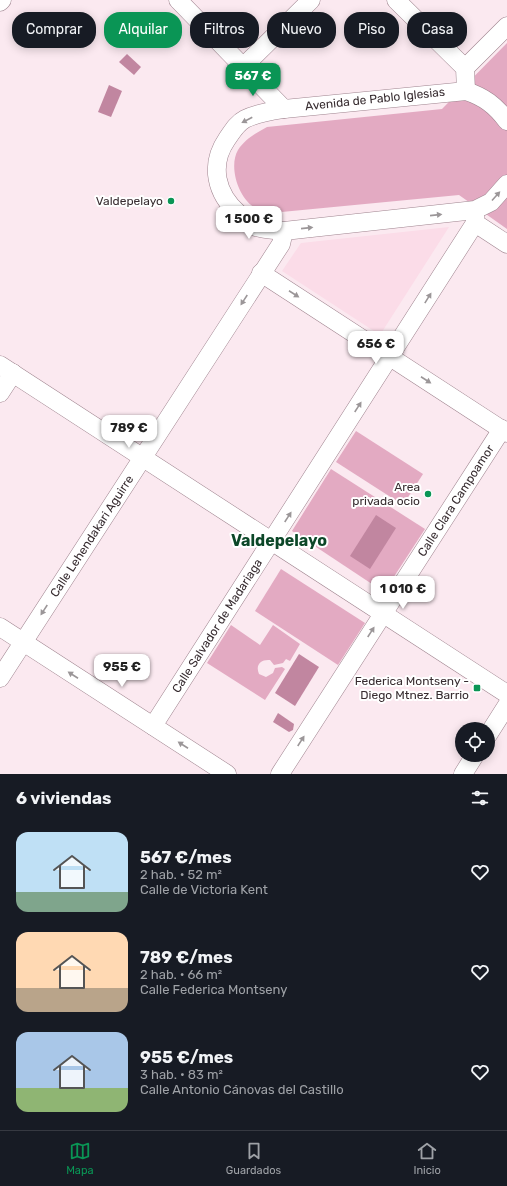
<!DOCTYPE html>
<html lang="es">
<meta charset="utf-8">
<style>
body{margin:0;font-family:Rubik,sans-serif;background:#242831;color:#f1f3f6;height:100vh;display:flex;flex-direction:column;font-size:15px;white-space:nowrap}
*{box-sizing:border-box;margin:0}
p{font-size:13px;color:#9ea1a6}
.icon{flex:none;width:22px;height:22px;fill:none;stroke:currentColor;stroke-width:2;stroke-linecap:round;stroke-linejoin:round}
.map{position:relative;height:774px;overflow:hidden}
.details{display:flex;flex-direction:column;background:#171b24;flex:1}
.details>*{flex:none}
.guide{position:absolute;left:12px;top:12px;width:483px;height:36px;display:flex;gap:8px}
.fabs{position:absolute;left:455px;top:722px;display:grid;gap:8px}
.fabs a{display:grid;place-items:center;width:40px;height:40px;border-radius:50%;background:#171b24;box-shadow:0 2px 10px #0003;font-size:20px}
.price{position:absolute;translate:-50% -34px;padding:0 9px;border-radius:8px;background:#fff;color:#222;font-size:13px;line-height:26px;filter:drop-shadow(0 1px 2px #0008)}
.price::after{content:'';position:absolute;left:50%;top:24px;width:12px;height:9px;margin-left:-6px;background:inherit;clip-path:polygon(0 0,100% 0,50% 100%)}
.price.active{background:#0a9555;color:#fff}
ul{padding:0;list-style:none}
li{display:flex;align-items:center;gap:12px;height:100px;padding:0 16px}
li span{display:grid;place-items:center;flex:none;width:112px;height:80px;border-radius:12px;color:#555}
li>.icon{margin-inline-start:auto}
span .icon{width:48px;height:48px;fill:#fffc;stroke-width:1}
li b{font-size:17px}
h2{display:flex;justify-content:space-between;align-items:center;height:48px;padding:0 16px;font-size:17px}
.tag{padding:0 14px;border-radius:16px;background:#171b24;box-shadow:0 2px 10px #0003;font-size:14px;line-height:36px}
.tag.active{background:#0a9555;color:#fff}
.dock{display:flex;justify-content:space-around;align-items:center;height:56px;border-top:1px solid #363941;background:#171b24;font-size:11px;color:#9ea1a6}
.dock a{display:grid;justify-items:center;gap:2px}
.dock .active{color:#0a9555}
.map>svg:first-child{display:block}
.built{fill:#fbdce8}
.green{fill:#e3aac2}
.water{fill:#c186a0}
.lines{fill:none;stroke-linecap:round;stroke-linejoin:round}
.minor-casing{stroke:#9f848f;stroke-width:19}
.minor{stroke:#fff;stroke-width:18}
.oneway{fill:#9b9698}
.poi-dot{fill:#0a9555;stroke:#fff;stroke-width:1.5}
.labels{text-anchor:middle;dominant-baseline:central;stroke-width:4;stroke-linejoin:round;paint-order:stroke}
.street-label{font-size:12px;fill:#372c30;stroke:#fff}
.poi-label{font-size:12px;fill:#372c30;stroke:#fff;text-anchor:end}
.district-label{font-size:16px;font-weight:bold;fill:#0c4728;stroke:#fff}
</style>
<div class="map">
<svg width="507" height="774" viewBox="0 0 507 774">
<rect width="100%" height="100%" fill="#fbe9f0"/>
<polygon class="built" points="449,227 380,335 282,271 301,243"/>
<g class="green">
<path d="M 507,43 L 507,229 L 459,195 L 271,213 C 266,211 260,210 256,208 C 239,200 228,167 238,150 C 245,139 256,133 267,127 L 442,109 Z"/>
<polygon points="356,431 423,474 403,505 336,462"/>
<polygon points="331,469 425,529 384,592 292,531"/>
<polygon points="281,569 365,623 338,665 255,611"/>
<path d="M 231,625 L 260,645 L 273,625 L 300,644 L 290,661 L 286,659 L 283,663 L 274,665 L 270,660 C 261,659 255,665 259,674 L 266,677 L 273,673 L 275,668 L 282,667 L 285,669 L 265,700 L 207,663 Z"/>
</g>
<g class="water">
<polygon points="127,54 141,67 134,75 119,62"/>
<polygon points="109,85 122,91 111,117 98,112"/>
<polygon points="376,515 396,528 370,569 350,556"/>
<polygon points="299,654 319,667 295,706 275,693"/>
<polygon points="278,713 294,724 293,730 289,732 273,722"/>
</g>
<g class="lines">
<g class="minor-casing">
<g id="minor">
<polyline points="178,0 284,109"/>
<polyline points="396,0 465,68 466,91"/>
<polyline points="0,2 2,0"/>
<polyline points="244,66 311,0"/>
<polyline points="465,68 507,26"/>
<path d="M 507,121 C 495,105 484,97 466,91 L 284,109 C 271,111 257,113 245,119 C 237,123 232,132 227,139 C 209,165 216,194 239,214 C 244,218 250,224 256,227 C 264,230 275,230 284,231 L 475,210 L 491,202 L 507,184"/>
<polyline points="475,212 475,223 507,244"/>
<polyline points="261,273 507,433"/>
<polyline points="0,365 507,694"/>
<polyline points="0,393 13,373"/>
<polyline points="0,627 227,774"/>
<path id="s1" d="M 0,678 L 281,244 L 284,231"/>
<path id="s2" d="M 153,726 L 475,223"/>
<polyline points="488,735 507,705"/>
<path id="s3" d="M 280,774 L 502,429"/>
<polyline points="463,774 475,755"/>
</g>
</g>
<use href="#minor" class="minor"/>
</g>
<defs><path id="oneway-solid" d="M-6-.8H1V-3.2L6.5 0L1 3.2V.8H-6Z"/></defs>
<g class="oneway">
<use href="#oneway-solid" transform="translate(247 120) rotate(152)"/>
<use href="#oneway-solid" transform="translate(496 196) rotate(-48)"/>
<use href="#oneway-solid" transform="translate(436 215) rotate(-6)"/>
<use href="#oneway-solid" transform="translate(307 228) rotate(-6)"/>
<use href="#oneway-solid" transform="translate(294 294) rotate(33)"/>
<use href="#oneway-solid" transform="translate(428 298) rotate(-58)"/>
<use href="#oneway-solid" transform="translate(244 300) rotate(123)"/>
<use href="#oneway-solid" transform="translate(426 380) rotate(33)"/>
<use href="#oneway-solid" transform="translate(358 407) rotate(-57)"/>
<use href="#oneway-solid" transform="translate(288 517) rotate(-57)"/>
<use href="#oneway-solid" transform="translate(44 610) rotate(123)"/>
<use href="#oneway-solid" transform="translate(371 632) rotate(-57)"/>
<use href="#oneway-solid" transform="translate(73 675) rotate(-147)"/>
<use href="#oneway-solid" transform="translate(301 741) rotate(-57)"/>
<use href="#oneway-solid" transform="translate(183 745) rotate(-147)"/>
</g>
<g class="poi-dot">
<circle cx="171" cy="201" r="4"/>
<circle cx="428" cy="494" r="4"/>
<rect x="473" y="684" width="8" height="8" rx="2"/>
</g>
<g class="labels">
<g class="street-label">
<text transform="translate(375 99) rotate(-6)">Avenida de Pablo Iglesias</text>
<text stroke="none"><textPath href="#s3" startOffset="325">Calle Clara Campoamor</textPath></text>
<text stroke="none"><textPath href="#s1" startOffset="169">Calle Lehendakari Aguirre</textPath></text>
<text stroke="none"><textPath href="#s2" startOffset="119">Calle Salvador de Madariaga</textPath></text>
</g>
<g class="poi-label">
<text x="163" y="201">Valdepelayo</text>
<text x="420" y="487">Area<tspan x="420" dy="14">privada ocio</tspan></text>
<text x="469" y="681">Federica Montseny -<tspan x="469" dy="14">Diego Mtnez. Barrio</tspan></text>
</g>
<g class="district-label">
<text x="279" y="540">Valdepelayo</text>
</g>
</g>
</svg>
<div class="fabs">
<a><svg class="icon" aria-label="locate" viewBox="0 0 24 24"><circle cx="12" cy="12" r="6"/><path d="M12 2v4M12 18v4M2 12h4M18 12h4"/></svg></a>
</div>
<b class="price active" style="left:253px;top:97px">567 €</b>
<b class="price" style="left:249px;top:240px">1 500 €</b>
<b class="price" style="left:376px;top:365px">656 €</b>
<b class="price" style="left:129px;top:449px">789 €</b>
<b class="price" style="left:403px;top:610px">1 010 €</b>
<b class="price" style="left:122px;top:688px">955 €</b>
<div class="guide">
<a class="tag">Comprar</a>
<a class="tag active">Alquilar</a>
<a class="tag">Filtros</a>
<a class="tag">Nuevo</a>
<a class="tag">Piso</a>
<a class="tag">Casa</a>
</div>
</div>
<section class="details">
<h2>6 viviendas<svg class="icon" aria-label="filters" viewBox="0 0 24 24"><path d="M4 7h16M4 17h16"/><circle cx="9" cy="7" r="2"/><circle cx="15" cy="17" r="2"/></svg></h2>
<ul>
<li><span style="background:linear-gradient(#bfe0f5 75%,#7fa58c 0)"><svg class="icon" aria-label="home" viewBox="0 0 24 24"><path d="M3 11l9-7 9 7M6 9v11h12V9"/></svg></span><div><b>567 €/mes</b><p>2 hab. · 52 m²</p><p>Calle de Victoria Kent</p></div><svg class="icon" aria-label="heart" viewBox="0 0 24 24"><path d="M12 20l-8-8c-3-5 5-10 8-4 3-6 11-1 8 4z"/></svg></li>
<li><span style="background:linear-gradient(#ffd9b3 70%,#b9a48a 0)"><svg class="icon" aria-label="home" viewBox="0 0 24 24"><path d="M3 11l9-7 9 7M6 9v11h12V9"/></svg></span><div><b>789 €/mes</b><p>2 hab. · 66 m²</p><p>Calle Federica Montseny</p></div><svg class="icon" aria-label="heart" viewBox="0 0 24 24"><path d="M12 20l-8-8c-3-5 5-10 8-4 3-6 11-1 8 4z"/></svg></li>
<li><span style="background:linear-gradient(#a9c7e8 70%,#8fb573 0)"><svg class="icon" aria-label="home" viewBox="0 0 24 24"><path d="M3 11l9-7 9 7M6 9v11h12V9"/></svg></span><div><b>955 €/mes</b><p>3 hab. · 83 m²</p><p>Calle Antonio Cánovas del Castillo</p></div><svg class="icon" aria-label="heart" viewBox="0 0 24 24"><path d="M12 20l-8-8c-3-5 5-10 8-4 3-6 11-1 8 4z"/></svg></li>
</ul>
</section>
<nav class="dock">
<a class="active"><svg class="icon" aria-label="map" viewBox="0 0 24 24"><path d="M3 6l6-2 6 2 6-2v14l-6 2-6-2-6 2zM9 4v14M15 6v14"/></svg>Mapa</a>
<a><svg class="icon" aria-label="saved" viewBox="0 0 24 24"><path d="M7 4h10v16l-5-4-5 4z"/></svg>Guardados</a>
<a><svg class="icon" aria-label="home" viewBox="0 0 24 24"><path d="M3 11l9-7 9 7M6 9v11h12V9"/></svg>Inicio</a>
</nav>
